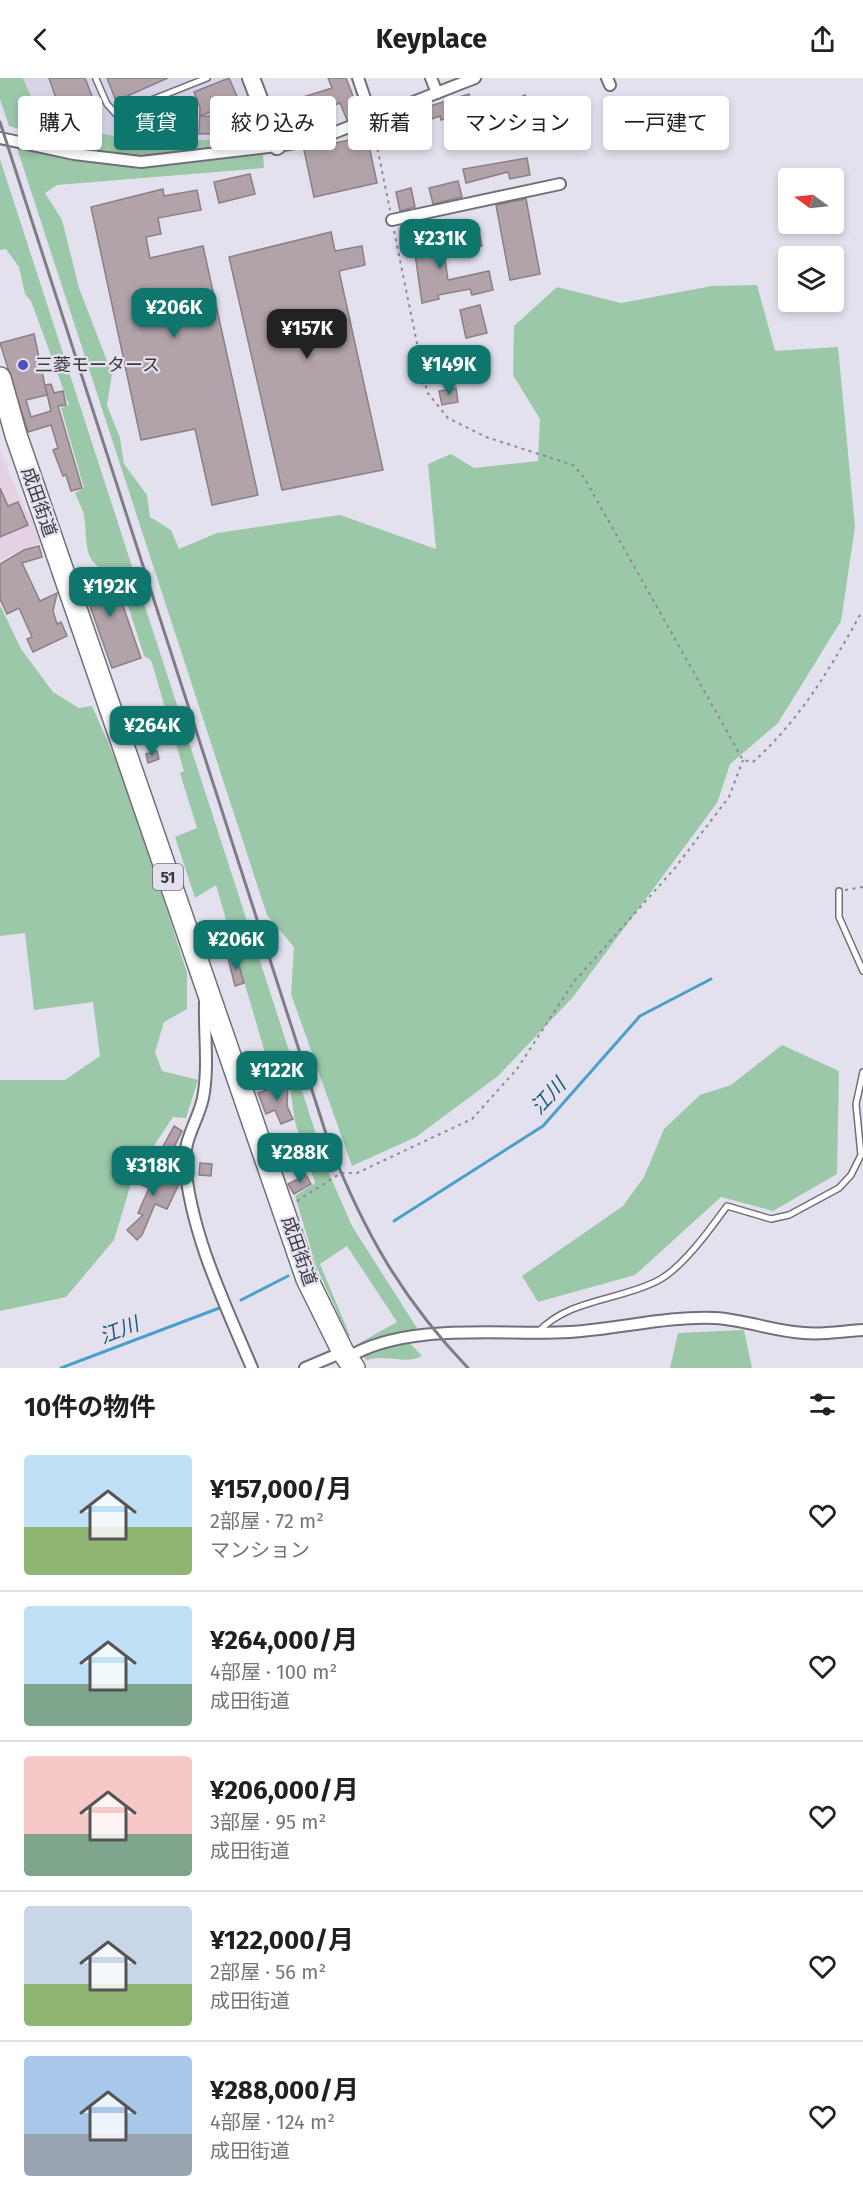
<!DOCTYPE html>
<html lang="ja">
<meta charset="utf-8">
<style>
body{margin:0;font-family:"Fira Sans","Noto Sans JP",sans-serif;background:#f2f2f2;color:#202124;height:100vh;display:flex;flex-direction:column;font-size:22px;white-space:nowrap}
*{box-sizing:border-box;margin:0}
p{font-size:20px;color:#757577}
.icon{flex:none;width:33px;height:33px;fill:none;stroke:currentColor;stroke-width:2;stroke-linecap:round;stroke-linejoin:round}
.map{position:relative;height:1290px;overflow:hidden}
.details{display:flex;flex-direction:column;background:#fff;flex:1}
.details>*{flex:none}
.guide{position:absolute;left:18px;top:18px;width:828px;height:54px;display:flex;gap:12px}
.needle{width:39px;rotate:285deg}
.tools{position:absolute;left:778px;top:90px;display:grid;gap:12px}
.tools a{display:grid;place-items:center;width:66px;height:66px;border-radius:6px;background:#fff;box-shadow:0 3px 9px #0003;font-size:30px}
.price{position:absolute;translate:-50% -51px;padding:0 14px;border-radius:12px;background:#0f766e;color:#fff;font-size:20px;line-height:39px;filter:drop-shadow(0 2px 3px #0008)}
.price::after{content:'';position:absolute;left:50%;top:36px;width:18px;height:14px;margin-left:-9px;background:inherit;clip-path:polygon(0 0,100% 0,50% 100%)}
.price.on{background:#222;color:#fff}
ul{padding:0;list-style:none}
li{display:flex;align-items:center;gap:18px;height:150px;padding:0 24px}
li+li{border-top:2px solid #e0e0e0}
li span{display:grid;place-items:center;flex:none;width:168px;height:120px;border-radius:6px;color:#555}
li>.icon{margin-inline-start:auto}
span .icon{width:72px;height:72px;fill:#fffc;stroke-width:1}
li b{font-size:26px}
h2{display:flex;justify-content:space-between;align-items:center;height:72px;padding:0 24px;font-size:26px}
.tag{padding:0 21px;border-radius:6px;background:#fff;box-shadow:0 3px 9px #0003;font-size:21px;line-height:54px}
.tag.on{background:#0f766e;color:#fff}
header{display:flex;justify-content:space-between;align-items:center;height:78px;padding:0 24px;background:#fff;font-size:27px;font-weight:700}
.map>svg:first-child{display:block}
.commercial{fill:#e4d2e4}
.built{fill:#d8d4e7}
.green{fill:#9bc8a9}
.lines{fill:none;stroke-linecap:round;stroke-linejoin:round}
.stream{stroke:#4b9fcc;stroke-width:3}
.building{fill:#b1a3a9;stroke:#8c7f85;stroke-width:1.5}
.lane-casing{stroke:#716f7a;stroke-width:8}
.street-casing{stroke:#716f7a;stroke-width:14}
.secondary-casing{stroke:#716f7a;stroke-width:20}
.highway-casing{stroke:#716f7a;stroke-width:24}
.path{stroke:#8b8a92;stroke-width:2;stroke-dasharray:3 4.5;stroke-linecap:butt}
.lane{stroke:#fff;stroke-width:5}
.street{stroke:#fff;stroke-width:10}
.secondary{stroke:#fff;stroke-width:16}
.highway{stroke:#fff;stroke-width:21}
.rail{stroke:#7e7d85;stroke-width:3}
.poi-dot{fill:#544cc4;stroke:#e3e1ed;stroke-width:2}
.labels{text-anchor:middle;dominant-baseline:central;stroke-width:4.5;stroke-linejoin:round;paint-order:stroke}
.shield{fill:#e3e1ed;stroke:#6d6c73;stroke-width:1.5}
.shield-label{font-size:16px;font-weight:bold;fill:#3b3a3f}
.poi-label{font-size:18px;fill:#3b3a3f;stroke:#e3e1ed;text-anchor:start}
.street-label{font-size:18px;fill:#3b3a3f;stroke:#e3e1ed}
.water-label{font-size:20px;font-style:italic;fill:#1b5a7a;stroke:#e3e1ed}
</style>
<header><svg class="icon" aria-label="back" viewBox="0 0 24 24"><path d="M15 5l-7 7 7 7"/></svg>Keyplace<svg class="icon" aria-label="share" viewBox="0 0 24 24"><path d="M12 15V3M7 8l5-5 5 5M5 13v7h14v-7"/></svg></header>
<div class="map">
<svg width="863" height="1290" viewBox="0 0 863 1290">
<rect width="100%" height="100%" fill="#e3e1ed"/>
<polygon class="commercial" points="0,371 20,420 43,464 0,482"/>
<polygon class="built" points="0,0 245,0 268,60 264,65 73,68 30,56"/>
<g class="green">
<path d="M 0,0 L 23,0 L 39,37 C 108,67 188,64 261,59 L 253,35 L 257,31 L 268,60 L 264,65 L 140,79 L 73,68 L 9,48 L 0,21 Z"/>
<polygon points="16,67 78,82 135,89 263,76 264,90 57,107 45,115 62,142 79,210 112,296 107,327 120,360 124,386 147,417 150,439 171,452 179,471 217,455 340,437 436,471 428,386 451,376 474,390 538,383 540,341 513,297 514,248 557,209 621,225 712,208 757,207 775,273 838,269 855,449 841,543 778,645 730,686 717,725 573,919 498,998 416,1059 352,1088 291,916 294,869 267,837"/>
<path d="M 0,81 L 328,1093 L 352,1148 L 417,1250 L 359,1270 L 356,1267 L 397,1244 L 347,1168 L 320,1186 L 350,1258 L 348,1258 L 316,1188 L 295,1118 L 315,1105 L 295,1044 L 289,1003 L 274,1006 L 216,807 L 195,820 L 175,759 L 197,750 L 180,695 L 184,693 L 151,582 L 144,578 L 119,499 C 80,485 89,471 84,437 C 82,430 78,422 75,415 L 84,410 L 61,330 L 69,327 L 31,223 L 25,216 L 19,189 L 6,171 L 0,172 Z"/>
<polygon points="0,527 21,571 53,614 79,630 92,628 129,713 187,895 187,931 164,944 155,974 162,993 198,1002 186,1040 173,1039 133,1099 114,1162 66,1219 0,1233 0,1002 65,1002 100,978 93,924 34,932 25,855 0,858"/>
<polygon points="782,967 839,993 837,1096 773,1133 721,1119 635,1197 538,1224 522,1198 623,1128 644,1099 664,1051 700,1017 731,1007"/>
<polygon points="744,1252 752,1290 670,1290 678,1255"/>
<path d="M 402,1257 L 422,1278 C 404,1287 386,1276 367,1282 L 358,1274 Z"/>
</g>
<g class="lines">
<g class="stream">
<polyline points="394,1143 543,1048 640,938 711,901"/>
<polyline points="241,1222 288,1198"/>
<polyline points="61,1290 222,1229"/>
</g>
</g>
<g class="building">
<polygon points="49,0 85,0 100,39 91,43 88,35 83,37 76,19 58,26"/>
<polygon points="107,0 168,0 116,23"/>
<polygon points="229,0 239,23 200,38 251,40 250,55 199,56 200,30 194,14"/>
<polygon points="328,0 346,0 360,36 347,42 340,25 320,33 318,29 302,35 304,43 287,49 288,52 283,53 278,41 288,38 284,25 332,10"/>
<polygon points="469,16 473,32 441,42 440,38 406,50 401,37"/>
<polygon points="525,17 531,31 515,38 509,24"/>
<polygon points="503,39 510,54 501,58 494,43"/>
<polygon points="367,58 377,105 314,119 304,72"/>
<polygon points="527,80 530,97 510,101 508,94 466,105 463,91"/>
<polygon points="250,96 255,116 219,125 214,104"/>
<polygon points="458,103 462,119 433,126 429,110"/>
<polygon points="411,110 415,129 400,133 396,114"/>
<polygon points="163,111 164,118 197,112 201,132 158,140 161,156 146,159 150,180 203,168 258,417 212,427 195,351 141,362 91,129"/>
<polygon points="526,121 540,196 510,202 496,127"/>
<polygon points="425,145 430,176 444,174 448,202 489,193 493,212 472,217 470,211 438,217 439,221 422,225 415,176 410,177 405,149"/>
<polygon points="331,154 335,173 362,168 365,187 339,193 383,392 282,412 229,179"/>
<polygon points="479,154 482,168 471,170 468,157"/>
<polygon points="480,227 487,255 466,260 460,232"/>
<polygon points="34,256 47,317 26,322 31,339 51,333 45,307 51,306 54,315 63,313 66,327 58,328 82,410 71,413 66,397 63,398 53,372 58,370 51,347 28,354 0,265"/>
<polygon points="456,310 458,324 442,327 439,313"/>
<polygon points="0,410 8,428 18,424 28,447 0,459"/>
<polygon points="39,468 42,479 22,485 40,523 57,515 53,533 57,546 61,544 67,558 33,574 27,561 32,559 19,530 7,536 0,521 0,486 24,472"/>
<polygon points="89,493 113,499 141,580 112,590 79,497"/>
<polygon points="157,673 159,681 148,685 146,676"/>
<polygon points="236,877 244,905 235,908 228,880"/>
<polygon points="288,1005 287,1028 293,1041 281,1046 275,1032 266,1036 258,1015"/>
<polygon points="174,1048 182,1053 168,1081 158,1078"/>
<polygon points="153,1081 161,1084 156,1098 179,1106 167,1131 155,1126 142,1157 137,1162 127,1152 143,1137 138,1135 149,1110 137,1105 141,1096 147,1098"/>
<polygon points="200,1085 212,1086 211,1098 199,1097"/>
<polygon points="306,1097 311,1106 294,1116 288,1106"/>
</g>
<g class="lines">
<g class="lane-casing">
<g id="lane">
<polyline points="96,1 107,26 116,36 207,0"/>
<polyline points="839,813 839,839 863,893"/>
<path d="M 538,1254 C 570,1220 620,1223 659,1202 C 683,1189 711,1150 727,1128 L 771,1141 L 789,1137 L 839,1110 L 851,1097 L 861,1077 L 856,1026 L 863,994"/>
</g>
</g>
<g class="street-casing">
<g id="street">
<polyline points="358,0 372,41"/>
<polyline points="431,0 437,15"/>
<polyline points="607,0 610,7"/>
<polyline points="0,60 74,76 141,84 277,68 318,61 475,0"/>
<polyline points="392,142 560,106"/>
<path d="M 205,924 C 204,956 209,989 203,1020 C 198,1043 183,1062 185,1086 C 191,1157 225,1226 252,1290"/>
<path d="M 347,1280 C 407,1243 503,1258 570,1254 C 619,1251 666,1238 715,1240 C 746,1242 773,1253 804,1255 C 823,1257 844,1253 863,1252"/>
<polyline points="305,1290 343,1274"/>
</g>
</g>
<g class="secondary-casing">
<polyline id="secondary" points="251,0 277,68"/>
</g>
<g class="highway-casing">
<polyline id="highway" points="0,300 16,357 307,1201 343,1274 354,1290"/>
</g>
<g class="path">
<polyline points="373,49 390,132"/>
<path d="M 394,153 L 427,314 L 448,340 L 486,359 L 573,387 L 585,401 L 743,682 L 753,684 C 799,643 830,591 860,537 L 863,537"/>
<polyline points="845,812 863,809"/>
<polyline points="297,1123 341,1095 357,1095 472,1041 517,991 573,905 675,790 729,719 743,682"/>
</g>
<use href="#lane" class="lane"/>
<use href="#street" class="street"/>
<use href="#secondary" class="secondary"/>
<use href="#highway" class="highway"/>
<path class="rail" d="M 0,44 L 329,1065 C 364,1154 402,1221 468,1290"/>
</g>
<circle class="poi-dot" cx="23" cy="287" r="6"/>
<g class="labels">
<rect class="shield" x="153" y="786" width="30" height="26" rx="4.5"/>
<g class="shield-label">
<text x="168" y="799">51</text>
</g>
<g class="poi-label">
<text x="35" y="287">三菱モータース</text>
</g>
<g class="street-label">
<text transform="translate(39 424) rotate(71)">成田街道</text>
<text transform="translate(299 1173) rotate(71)">成田街道</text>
</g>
<g class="water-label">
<text transform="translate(548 1018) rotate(-47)">江川</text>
<text transform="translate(119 1252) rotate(-21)">江川</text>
</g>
</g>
</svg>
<div class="tools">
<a><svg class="needle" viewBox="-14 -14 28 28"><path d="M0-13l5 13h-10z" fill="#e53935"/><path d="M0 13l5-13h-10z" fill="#757577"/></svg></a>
<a><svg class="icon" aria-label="layers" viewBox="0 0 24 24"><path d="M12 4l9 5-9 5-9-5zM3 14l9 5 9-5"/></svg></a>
</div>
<b class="price" style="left:440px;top:192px">¥231K</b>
<b class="price" style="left:174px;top:261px">¥206K</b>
<b class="price on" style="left:307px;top:282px">¥157K</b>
<b class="price" style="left:449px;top:318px">¥149K</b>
<b class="price" style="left:110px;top:540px">¥192K</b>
<b class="price" style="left:152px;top:679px">¥264K</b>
<b class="price" style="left:236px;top:893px">¥206K</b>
<b class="price" style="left:277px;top:1024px">¥122K</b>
<b class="price" style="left:300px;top:1106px">¥288K</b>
<b class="price" style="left:153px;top:1119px">¥318K</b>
<div class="guide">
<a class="tag">購入</a>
<a class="tag on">賃貸</a>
<a class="tag">絞り込み</a>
<a class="tag">新着</a>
<a class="tag">マンション</a>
<a class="tag">一戸建て</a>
</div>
</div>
<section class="details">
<h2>10件の物件<svg class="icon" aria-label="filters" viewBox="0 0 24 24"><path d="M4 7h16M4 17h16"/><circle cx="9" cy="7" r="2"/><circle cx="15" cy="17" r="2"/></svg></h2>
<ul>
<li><span style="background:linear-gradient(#bfe0f5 60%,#8fb573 0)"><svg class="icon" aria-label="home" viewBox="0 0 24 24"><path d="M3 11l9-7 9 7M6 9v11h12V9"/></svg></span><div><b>¥157,000/月</b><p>2部屋 · 72 m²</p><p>マンション</p></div><svg class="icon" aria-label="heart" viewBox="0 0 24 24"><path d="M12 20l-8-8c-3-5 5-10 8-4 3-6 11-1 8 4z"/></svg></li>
<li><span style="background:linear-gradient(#bfe0f5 65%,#7fa58c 0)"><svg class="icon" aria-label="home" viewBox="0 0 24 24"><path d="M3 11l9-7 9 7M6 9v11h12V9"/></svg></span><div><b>¥264,000/月</b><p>4部屋 · 100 m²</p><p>成田街道</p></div><svg class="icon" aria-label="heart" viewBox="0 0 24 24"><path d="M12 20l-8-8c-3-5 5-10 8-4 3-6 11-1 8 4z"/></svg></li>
<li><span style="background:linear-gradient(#f6c9c9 65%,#7fa58c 0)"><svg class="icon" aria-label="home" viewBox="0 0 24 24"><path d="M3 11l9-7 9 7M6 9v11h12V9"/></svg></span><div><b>¥206,000/月</b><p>3部屋 · 95 m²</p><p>成田街道</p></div><svg class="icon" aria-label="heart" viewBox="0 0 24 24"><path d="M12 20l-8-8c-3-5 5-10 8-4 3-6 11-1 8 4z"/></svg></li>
<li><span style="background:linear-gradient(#c9d6e8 65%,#8fb573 0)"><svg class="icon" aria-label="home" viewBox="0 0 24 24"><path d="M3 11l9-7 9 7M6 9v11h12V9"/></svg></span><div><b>¥122,000/月</b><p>2部屋 · 56 m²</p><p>成田街道</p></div><svg class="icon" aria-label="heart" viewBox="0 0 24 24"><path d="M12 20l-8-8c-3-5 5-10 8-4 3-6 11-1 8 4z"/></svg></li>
<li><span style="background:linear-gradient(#a9c7e8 65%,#9aa5b1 0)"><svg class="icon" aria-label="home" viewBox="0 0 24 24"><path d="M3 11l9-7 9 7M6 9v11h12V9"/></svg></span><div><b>¥288,000/月</b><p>4部屋 · 124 m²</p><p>成田街道</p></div><svg class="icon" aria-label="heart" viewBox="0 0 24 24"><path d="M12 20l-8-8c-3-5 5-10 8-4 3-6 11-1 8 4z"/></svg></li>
</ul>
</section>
